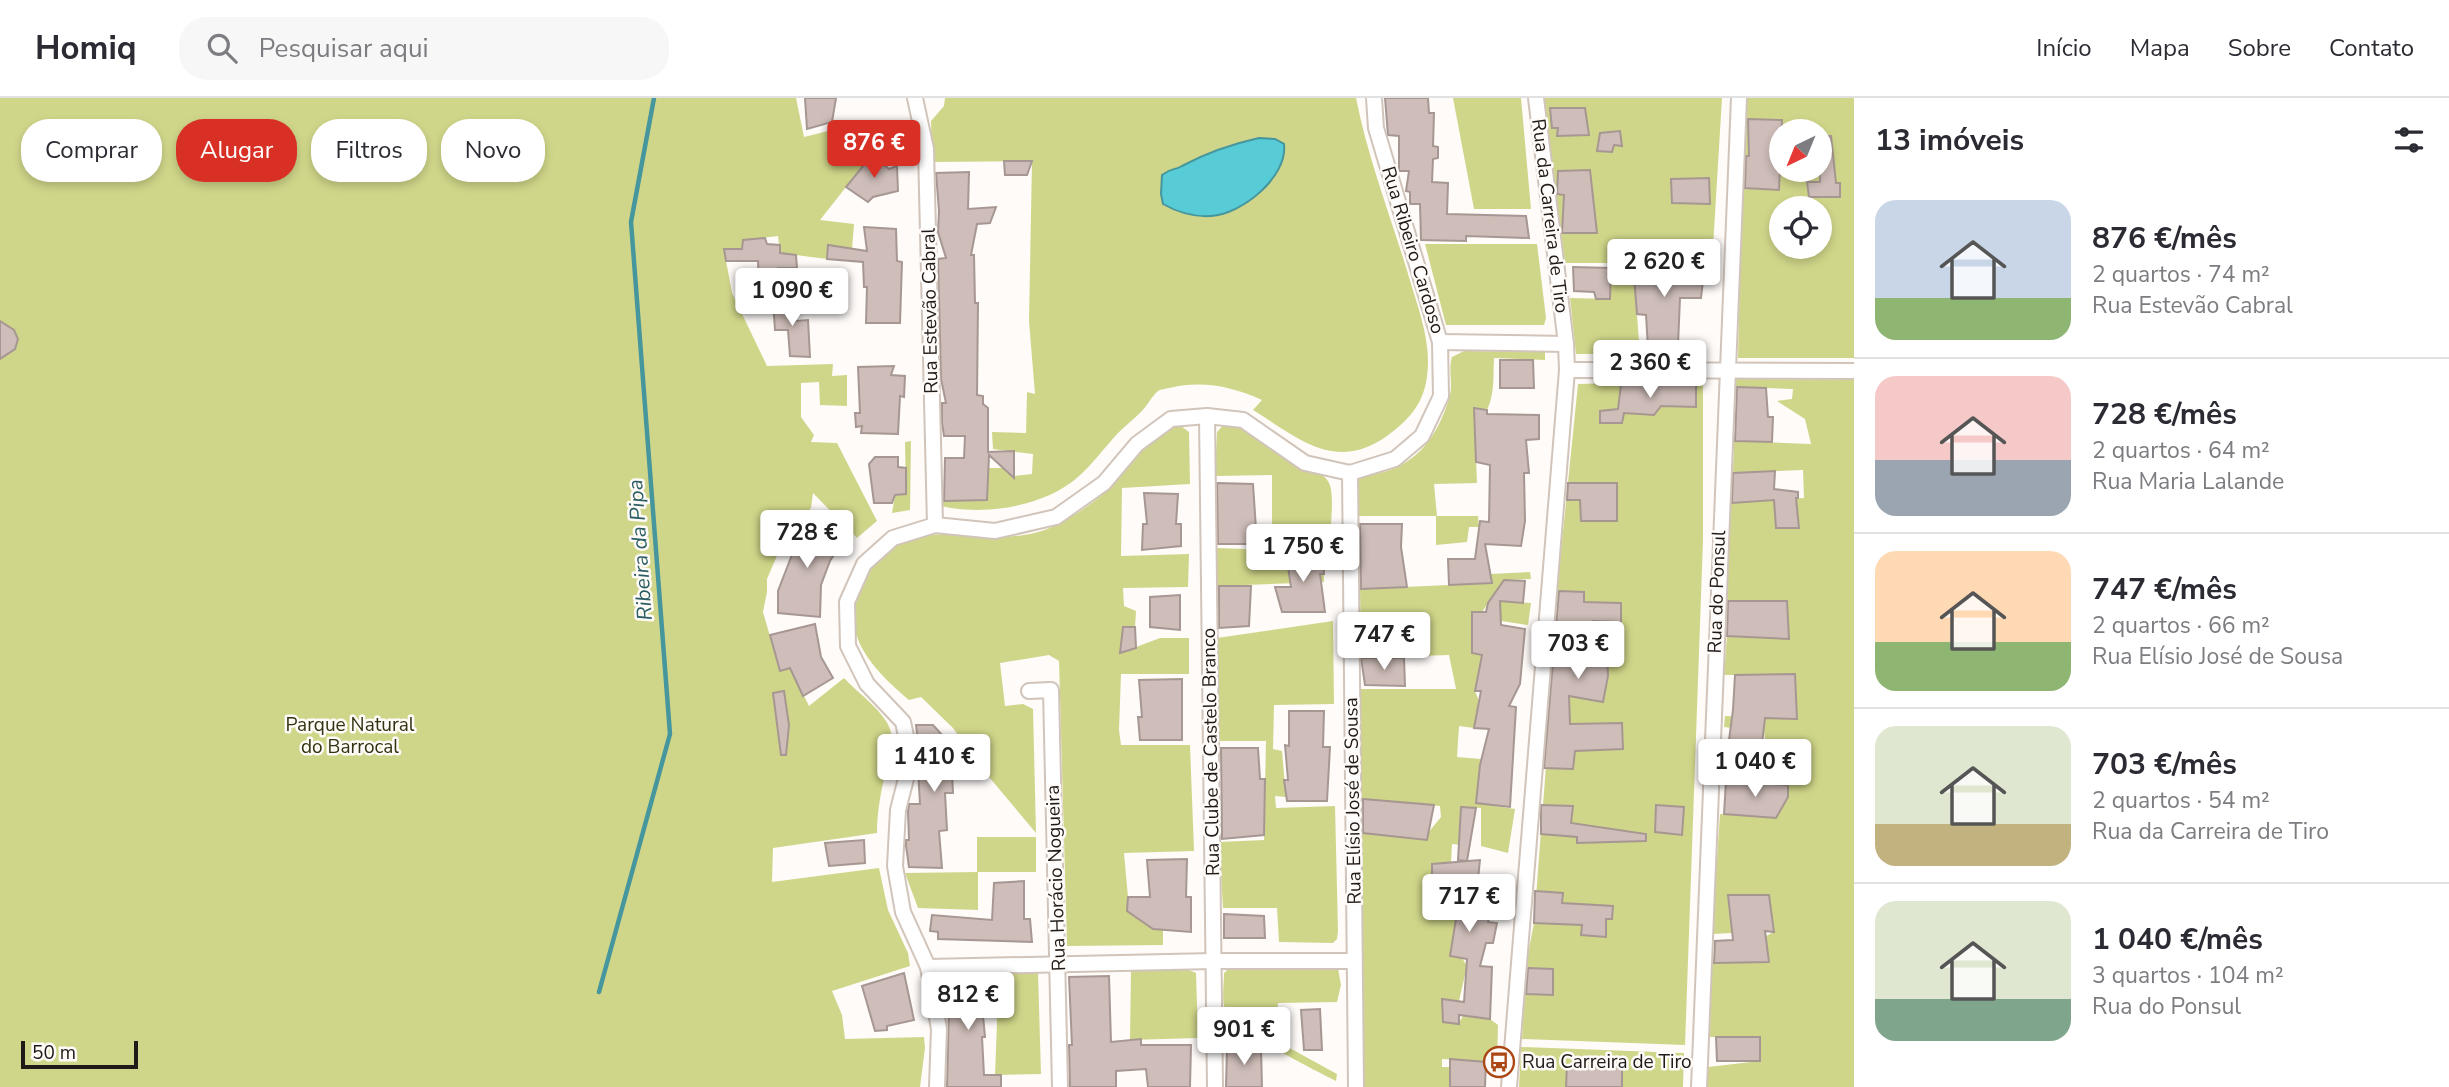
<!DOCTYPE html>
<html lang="pt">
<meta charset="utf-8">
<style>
body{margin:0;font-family:"Nunito Sans",sans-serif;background:#f7f7f7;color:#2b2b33;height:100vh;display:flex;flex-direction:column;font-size:26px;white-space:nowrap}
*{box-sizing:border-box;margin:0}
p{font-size:23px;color:#7c7c81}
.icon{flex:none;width:38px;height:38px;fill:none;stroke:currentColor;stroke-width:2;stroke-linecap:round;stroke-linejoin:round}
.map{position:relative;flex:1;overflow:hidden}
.drawer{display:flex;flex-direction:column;background:#fff;width:595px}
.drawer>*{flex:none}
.top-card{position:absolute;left:21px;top:21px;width:665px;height:63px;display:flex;gap:14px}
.needle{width:46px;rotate:223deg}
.fabs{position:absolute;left:1769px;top:21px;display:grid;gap:14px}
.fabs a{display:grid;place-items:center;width:63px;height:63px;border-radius:50%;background:#fff;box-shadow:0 4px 10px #0003;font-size:35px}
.scale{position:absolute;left:21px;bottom:18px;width:117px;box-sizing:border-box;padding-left:7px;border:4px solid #201b18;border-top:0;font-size:19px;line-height:24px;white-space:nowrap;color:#201b18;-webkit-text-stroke:5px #fefbf9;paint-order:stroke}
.price{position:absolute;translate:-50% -60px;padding:0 16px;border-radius:7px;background:#fff;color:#222;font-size:23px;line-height:46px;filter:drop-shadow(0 2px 4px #0008)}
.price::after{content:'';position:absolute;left:50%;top:42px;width:21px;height:16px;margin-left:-10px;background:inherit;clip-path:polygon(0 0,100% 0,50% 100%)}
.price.on{background:#d93025;color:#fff}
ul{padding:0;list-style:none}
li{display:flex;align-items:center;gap:21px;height:175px;padding:0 21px}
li+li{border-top:2px solid #e1e1e2}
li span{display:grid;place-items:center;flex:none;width:196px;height:140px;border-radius:21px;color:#555}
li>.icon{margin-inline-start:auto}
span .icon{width:84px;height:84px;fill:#fffc;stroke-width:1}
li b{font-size:30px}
h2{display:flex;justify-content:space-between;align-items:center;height:84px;padding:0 21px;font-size:30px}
.chip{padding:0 24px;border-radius:28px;background:#fff;box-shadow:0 4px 10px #0003;font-size:24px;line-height:63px}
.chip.on{background:#d93025;color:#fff}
header{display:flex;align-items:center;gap:42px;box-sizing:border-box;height:98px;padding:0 35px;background:#fff;border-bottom:2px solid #e1e1e2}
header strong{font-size:33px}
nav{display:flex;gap:38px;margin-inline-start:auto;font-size:24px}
.search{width:490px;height:63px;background:#f7f7f7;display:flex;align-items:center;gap:18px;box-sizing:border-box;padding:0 24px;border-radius:28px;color:#7c7c81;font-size:26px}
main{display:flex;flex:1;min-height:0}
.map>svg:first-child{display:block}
.green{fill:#d0d689;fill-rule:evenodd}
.water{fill:#57cbd6;stroke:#46969d;stroke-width:2}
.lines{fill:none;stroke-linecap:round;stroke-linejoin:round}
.stream{stroke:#46969d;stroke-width:4.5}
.building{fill:#cebdb8;stroke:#a79792;stroke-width:2}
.street-casing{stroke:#d1c4ba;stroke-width:18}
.street{stroke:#fff;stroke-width:14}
.labels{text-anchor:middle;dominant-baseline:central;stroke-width:5;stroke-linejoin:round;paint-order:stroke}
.street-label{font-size:19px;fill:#201b18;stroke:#fefbf9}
.park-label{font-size:19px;fill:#313310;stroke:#fefbf9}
.poi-label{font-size:19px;fill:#201b18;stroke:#fefbf9;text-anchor:start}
.water-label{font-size:21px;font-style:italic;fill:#2b5d62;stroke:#fefbf9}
</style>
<header>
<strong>Homiq</strong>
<div class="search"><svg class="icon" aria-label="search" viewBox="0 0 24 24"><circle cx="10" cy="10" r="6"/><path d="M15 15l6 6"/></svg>Pesquisar aqui</div>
<nav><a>Início</a><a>Mapa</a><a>Sobre</a><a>Contato</a></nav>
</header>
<main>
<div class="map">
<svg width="1854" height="989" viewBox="0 0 1854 989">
<rect width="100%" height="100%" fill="#fefbf9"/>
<g class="green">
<path d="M 0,0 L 796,0 L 804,39 L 856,26 L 876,51 L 820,122 L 854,126 L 852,151 L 828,147 L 827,161 L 780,155 L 778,138 L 744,142 L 742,151 L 724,152 L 732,195 L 767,268 L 833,266 L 832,278 L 847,277 L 847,308 L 820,307 L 819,284 L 801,285 L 801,319 L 814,337 L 811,344 L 837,345 L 877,423 L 857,440 L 813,395 L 811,410 L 785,439 L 767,481 L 767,494 L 763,514 L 780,573 L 790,570 L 809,608 L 844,580 C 858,595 875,606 886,623 C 898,641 889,662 884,681 C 880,698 877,717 877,735 L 773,750 L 772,784 L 879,770 L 888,812 L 908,855 L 910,868 L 832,893 L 842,917 L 845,941 L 924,939 L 925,950 L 920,989 L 0,989 Z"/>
<path d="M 945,0 L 1356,0 C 1368,61 1391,119 1409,179 C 1418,210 1432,245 1427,278 C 1424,305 1409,322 1387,338 C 1335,375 1298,340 1253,312 L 1262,302 C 1232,288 1201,282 1169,290 C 1165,291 1161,291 1158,293 C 1152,298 1147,308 1141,314 C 1134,321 1125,328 1118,335 C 1104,350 1093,366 1078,379 C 1044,409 984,418 941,408 L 944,403 L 987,402 L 988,370 L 1004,370 L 1014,378 L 1032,376 L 1033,356 L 993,351 L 992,334 L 1026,335 L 1027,294 L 1035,296 L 1029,223 L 1032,63 L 932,64 L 931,23 L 944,8 Z"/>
<polygon points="1453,0 1521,0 1531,111 1474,111"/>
<polygon points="1543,0 1722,0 1712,166 1633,165 1640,256 1576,256 1570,200 1610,201 1611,165 1565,165"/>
<path d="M 1744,0 L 1854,0 L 1854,260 L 1738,260 ZM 1782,33 L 1820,33 L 1820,72 L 1782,72 ZM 1782,110 L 1820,110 L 1820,149 L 1782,149 Z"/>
<polygon points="1425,146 1537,146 1546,220 1544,227 1446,227"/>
<path d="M 1464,253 L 1545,254 L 1545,262 L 1494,260 C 1493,277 1495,296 1487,312 L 1474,311 L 1477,385 L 1434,386 L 1437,418 L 1478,418 L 1479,429 L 1469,429 L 1467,444 L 1436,447 L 1436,418 L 1356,418 L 1358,381 L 1361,378 C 1412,374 1437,343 1450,297 C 1453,284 1448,272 1452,259 Z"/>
<polygon points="1736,281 1854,282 1854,989 1708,989 1708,969 1760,963 1760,939 1710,939 1711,865 1769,864 1766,838 1774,834 1769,798 1728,798 1732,835 1712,836 1720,716 1776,720 1788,699 1787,687 1722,683 1722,664 1760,662 1769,664 1764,634 1724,629 1725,618 1796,621 1794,577 1724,577 1727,538 1789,541 1787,503 1727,503 1730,405 1804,400 1803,372 1733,375 1734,343 1811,346 1805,321 1777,303 1792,301 1793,291 1735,289"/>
<polygon points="1703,283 1703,442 1685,947 1522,941 1526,866 1534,825 1555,550 1557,493 1578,286"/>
<path d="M 1226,324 C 1254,334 1274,358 1301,369 C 1311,373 1324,374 1329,385 C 1335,396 1330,431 1330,445 L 1302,446 L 1303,454 L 1287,455 L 1290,476 L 1324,476 L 1324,484 L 1216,488 L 1217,450 L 1270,452 L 1272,447 L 1272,377 L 1215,378 L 1217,334 Z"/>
<path d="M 1172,328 L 1181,328 L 1189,334 L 1190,386 L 1122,390 L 1121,458 L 1189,456 L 1188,489 L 1123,490 L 1124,508 L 1136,513 L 1135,529 L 1123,529 L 1120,555 L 1160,540 L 1189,540 L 1189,576 L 1121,576 L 1119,632 L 1121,647 L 1190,647 L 1194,753 L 1124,755 L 1128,799 L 1153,831 L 1163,832 L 1163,847 L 1067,848 L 1059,563 L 1049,557 L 1000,565 L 1005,608 L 1023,606 L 1033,611 L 1036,735 L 984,673 L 953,630 L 921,599 L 909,602 C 879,576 843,543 856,499 C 861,483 869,470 881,459 C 927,412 994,457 1054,428 C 1070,420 1095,405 1107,392 C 1118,380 1127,366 1138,355 C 1149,345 1160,337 1172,328 Z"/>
<polygon points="911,343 910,412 892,415 895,398 906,396 905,344"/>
<polygon points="1530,474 1531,481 1504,482 1482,514 1472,515 1472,555 1482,557 1475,593 1479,603 1474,630 1459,628 1457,659 1481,661 1476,705 1515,711 1508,755 1481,748 1481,710 1462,709 1471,748 1452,746 1451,764 1432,766 1432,785 1449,786 1446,815 1462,823 1461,840 1453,839 1450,858 1462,860 1467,868 1459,903 1442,901 1443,924 1458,926 1463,918 1490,921 1498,927 1497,964 1442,961 1442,969 1450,969 1450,989 1364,989 1361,735 1427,742 1428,735 1441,719 1440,708 1362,701 1358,591 1456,591 1449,557 1361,560 1360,491 1492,485 1490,476"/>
<polygon points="1500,503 1531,505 1528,527 1501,523"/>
<polygon points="1333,523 1334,606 1274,607 1273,651 1282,653 1286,699 1275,698 1276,710 1335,708 1338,833 1337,841 1333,845 1279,844 1277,810 1223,810 1219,744 1264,742 1266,643 1218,643 1217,540"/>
<polygon points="977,739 1036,739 1036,774 978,774 978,812 918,810 905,775 977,774"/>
<path d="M 1338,870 L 1341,887 L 1337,904 L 1278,905 L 1275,942 L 1337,976 L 1336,983 C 1313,971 1230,931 1224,908 C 1222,898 1224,885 1224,875 L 1227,872 Z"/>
<polygon points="1186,871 1196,875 1198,940 1130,942 1131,872"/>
<polygon points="1038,874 1041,976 995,977 997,925 994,875"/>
<polygon points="1521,949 1684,955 1683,989 1519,989"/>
</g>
<path class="water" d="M 1259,40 L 1275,41 L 1284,46 C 1288,79 1242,116 1211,118 C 1195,119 1177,114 1163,106 L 1161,96 L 1162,77 C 1172,69 1174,73 1182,68 C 1206,55 1232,46 1259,40 Z"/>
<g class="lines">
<polyline class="stream" points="599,894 670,636 631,124 654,0"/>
</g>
<g class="building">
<polygon points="805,0 836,0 832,24 807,31"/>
<polygon points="1385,0 1428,0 1429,15 1434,15 1433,48 1438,49 1438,60 1433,61 1432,84 1448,85 1447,116 1526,118 1529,140 1466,138 1466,143 1421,142 1420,106 1410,106 1410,94 1406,93 1409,73 1399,73 1399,38 1388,37"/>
<polygon points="1550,10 1585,10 1589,37 1557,38 1558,30 1552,30"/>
<polygon points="1748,21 1782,22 1779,92 1745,90 1746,58 1749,58"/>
<polygon points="1620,33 1622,48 1614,47 1612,54 1597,53 1600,35"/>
<polygon points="1831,38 1836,85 1840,85 1840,99 1809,99 1807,84 1820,84 1820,39"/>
<polygon points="872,57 889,71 897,68 898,93 873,99 868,104 846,89"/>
<polygon points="1004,63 1032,63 1027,77 1005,77"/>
<polygon points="1590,72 1597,135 1562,135 1564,97 1557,96 1558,73"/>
<polygon points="969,74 968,111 996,109 990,125 977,126 971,157 974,157 975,205 978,205 977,297 983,298 983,306 988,310 988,354 1014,353 1014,380 989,357 987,402 944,403 945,360 964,360 965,338 944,338 942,325 942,305 946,305 941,281 938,161 946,160 938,134 939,113 936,75"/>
<polygon points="1709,80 1710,106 1672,105 1671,81"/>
<polygon points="864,129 896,131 897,163 902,164 900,225 866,225 867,189 864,189 863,164 827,161 828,147 867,153"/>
<polygon points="765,140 767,146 780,147 780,155 796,157 797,170 778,170 781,191 759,191 758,163 726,163 724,151 742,151 743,142"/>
<polygon points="1633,165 1683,165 1683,175 1704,174 1701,200 1680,200 1678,247 1648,250 1646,217 1637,216"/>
<polygon points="1573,169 1611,170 1610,201 1596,201 1594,194 1574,193"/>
<polygon points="773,203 794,204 795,223 808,222 810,259 790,258 788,232 775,232"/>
<polygon points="0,223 14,232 18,241 15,251 0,261"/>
<polygon points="1500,262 1533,262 1534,290 1500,290"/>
<polygon points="894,268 891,277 905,278 904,299 900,298 898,336 861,335 862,328 856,329 855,315 860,315 858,269"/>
<polygon points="1696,286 1696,309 1661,308 1654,317 1624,315 1622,325 1600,325 1600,313 1618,311 1621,287"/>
<polygon points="1737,289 1766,290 1768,319 1773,319 1772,344 1735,343"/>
<polygon points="1474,310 1487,312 1487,316 1539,317 1539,341 1526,342 1529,375 1524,375 1525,423 1521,448 1485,446 1492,485 1449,487 1448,461 1475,461 1480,423 1489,424 1490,367 1476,364"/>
<polygon points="875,359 898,359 898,369 906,370 906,396 895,397 892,405 874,405 869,366"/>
<polygon points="1775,373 1774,391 1798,394 1798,400 1796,400 1799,430 1776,430 1774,402 1732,405 1733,375"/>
<polygon points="1217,385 1253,386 1257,446 1218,446"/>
<polygon points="1568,385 1617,385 1617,423 1581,423 1580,402 1567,402"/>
<polygon points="1144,395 1178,396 1176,426 1181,426 1181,448 1142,452 1143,426 1147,426"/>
<polygon points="805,420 810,425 815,420 842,444 830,463 821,487 820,519 778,515 778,493 800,436 794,432"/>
<polygon points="1360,426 1402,426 1401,449 1407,489 1361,491"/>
<polygon points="1323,453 1324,476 1320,476 1325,514 1282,514 1275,489 1291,489 1286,455"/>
<polygon points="1504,482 1525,483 1523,505 1500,503 1501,527 1525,531 1520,586 1509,608 1516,609 1510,709 1476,705 1480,667 1489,631 1474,630 1481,593 1475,593 1482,557 1472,555 1472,514 1486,514 1488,505"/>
<polygon points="1219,488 1251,488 1249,528 1219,530"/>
<polygon points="1559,493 1584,494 1584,504 1621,505 1621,524 1593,523 1592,556 1607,556 1608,578 1603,604 1569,598 1570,626 1622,625 1623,651 1575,653 1573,671 1544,670"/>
<polygon points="1180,497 1180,532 1150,529 1150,499"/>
<polygon points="1728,503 1787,503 1789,541 1727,538"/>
<polygon points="815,526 821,559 833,580 803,598 790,570 780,573 770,537"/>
<polygon points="1123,529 1135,529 1136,550 1120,555"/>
<polygon points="1361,560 1404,560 1405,588 1365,587"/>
<polygon points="1795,576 1797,621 1765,620 1760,662 1727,657 1733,612 1735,577"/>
<polygon points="1182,581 1182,642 1140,642 1138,619 1142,619 1139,582"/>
<polygon points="784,593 789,627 786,657 781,657 773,595"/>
<polygon points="1289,613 1324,613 1323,649 1330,649 1327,703 1287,703 1284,682 1288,682 1285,647 1289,648"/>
<polygon points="916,627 933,627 943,638 952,638 952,644 964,644 984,673 952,674 953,695 945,695 947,732 939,733 942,770 909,769 906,748 906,742 909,742 908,713 909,706 920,706 918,671 920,660"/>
<polygon points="1221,650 1258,650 1260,681 1265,681 1264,737 1222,741"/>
<polygon points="1726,683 1788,687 1788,699 1776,720 1724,716"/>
<polygon points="1363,701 1434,707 1427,742 1363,735"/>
<polygon points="1541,707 1573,708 1571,725 1646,736 1646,743 1577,745 1577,739 1541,736"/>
<polygon points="1656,707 1684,709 1682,737 1655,734"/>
<polygon points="1461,709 1476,710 1467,763 1458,762"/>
<polygon points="864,742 865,765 829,768 825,745"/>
<polygon points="1187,761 1186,799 1191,799 1191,834 1153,831 1127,813 1128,799 1150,799 1147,762"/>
<polygon points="1480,762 1478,781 1499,786 1488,824 1497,825 1493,845 1486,845 1480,868 1492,869 1490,921 1459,917 1459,926 1443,924 1442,901 1464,904 1467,861 1450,858 1457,815 1446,816 1449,786 1432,785 1432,766"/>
<polygon points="1024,783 1024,821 1030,821 1032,844 938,841 938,834 930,833 932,817 992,822 994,785"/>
<polygon points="1535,793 1563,795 1562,805 1613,808 1612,821 1606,821 1606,839 1581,837 1582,827 1534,825"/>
<polygon points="1728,797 1769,797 1774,834 1765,833 1769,864 1714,865 1715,843 1733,842"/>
<polygon points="1224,816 1264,818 1265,840 1224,840"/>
<polygon points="1528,870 1553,871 1553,897 1526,896"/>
<polygon points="904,875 914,922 887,928 887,932 875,933 862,888"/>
<polygon points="1109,878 1111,944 1141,941 1141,947 1191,947 1190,989 1148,989 1146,971 1116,973 1116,989 1070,989 1069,947 1072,947 1069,879"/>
<polygon points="943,880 992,880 994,908 982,907 985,939 982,939 984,977 1001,977 1001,989 947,989 949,909"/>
<polygon points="1320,911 1322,952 1304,952 1301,912"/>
<polygon points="1716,939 1760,939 1760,963 1717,963"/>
<polygon points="1227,949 1261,950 1262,989 1226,989"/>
<polygon points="1450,961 1486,964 1485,989 1450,989"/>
<polygon points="1567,967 1622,970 1622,989 1566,989"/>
</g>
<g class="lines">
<g class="street-casing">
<g id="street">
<polyline points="915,0 926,51 935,427"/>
<polyline points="1440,244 1566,246"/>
<polyline points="1567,272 1854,273"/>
<polyline points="1207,318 1215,989"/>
<polyline points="1350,375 1356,989"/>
<polyline points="1029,593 1051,592 1060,989"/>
<polyline points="928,869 1214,863 1354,863"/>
<polyline points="937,989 939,931 928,869 903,814 895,768 898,712 911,661 903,624 867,586 848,548 847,504 864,466 893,440 935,427 995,433 1056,419 1104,385 1137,346 1171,321 1207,318 1243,322 1305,365 1350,375 1395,361 1422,338 1441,298 1440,244 1376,30 1374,0"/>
<polyline points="1509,989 1567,272 1566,246 1536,0"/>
<polyline points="1699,989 1739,0"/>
</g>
</g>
<use href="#street" class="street"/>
</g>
<defs>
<g id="bus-ring" transform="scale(1.575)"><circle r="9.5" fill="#fefbf9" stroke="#ab4714" stroke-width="1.5"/><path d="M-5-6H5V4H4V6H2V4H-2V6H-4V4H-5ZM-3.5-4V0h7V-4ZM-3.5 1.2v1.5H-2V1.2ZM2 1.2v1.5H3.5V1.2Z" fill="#ab4714"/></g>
</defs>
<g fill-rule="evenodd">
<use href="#bus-ring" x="1499" y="964"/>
</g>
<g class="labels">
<g class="street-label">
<text transform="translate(1550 118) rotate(83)">Rua da Carreira de Tiro</text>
<text transform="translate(1413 152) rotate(73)">Rua Ribeiro Cardoso</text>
<text transform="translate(930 213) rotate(-91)">Rua Estevão Cabral</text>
<text transform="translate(1717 494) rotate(-88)">Rua do Ponsul</text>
<text transform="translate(1211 654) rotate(-91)">Rua Clube de Castelo Branco</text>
<text transform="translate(1353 703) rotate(-91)">Rua Elísio José de Sousa</text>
<text transform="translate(1056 780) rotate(-92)">Rua Horácio Nogueira</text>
</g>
<g class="park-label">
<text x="350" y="627">Parque Natural<tspan x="350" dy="22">do Barrocal</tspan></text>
</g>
<g class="poi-label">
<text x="1522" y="964">Rua Carreira de Tiro</text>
</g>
<g class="water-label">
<text transform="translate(640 452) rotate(-94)">Ribeira da Pipa</text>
</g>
</g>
</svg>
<div class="fabs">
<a><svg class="needle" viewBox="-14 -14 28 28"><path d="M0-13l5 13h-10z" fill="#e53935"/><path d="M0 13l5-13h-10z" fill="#7c7c81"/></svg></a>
<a><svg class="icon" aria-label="locate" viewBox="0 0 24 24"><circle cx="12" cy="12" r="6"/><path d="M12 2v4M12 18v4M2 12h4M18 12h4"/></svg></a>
</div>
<div class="scale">50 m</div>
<b class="price on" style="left:874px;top:82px">876 €</b>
<b class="price" style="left:1664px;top:201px">2 620 €</b>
<b class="price" style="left:792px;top:230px">1 090 €</b>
<b class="price" style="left:1650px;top:302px">2 360 €</b>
<b class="price" style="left:807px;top:472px">728 €</b>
<b class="price" style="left:1303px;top:486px">1 750 €</b>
<b class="price" style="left:1384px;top:574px">747 €</b>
<b class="price" style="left:1578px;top:583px">703 €</b>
<b class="price" style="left:934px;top:696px">1 410 €</b>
<b class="price" style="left:1755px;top:701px">1 040 €</b>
<b class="price" style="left:1469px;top:836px">717 €</b>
<b class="price" style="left:968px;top:934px">812 €</b>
<b class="price" style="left:1244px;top:969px">901 €</b>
<div class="top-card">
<a class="chip">Comprar</a>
<a class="chip on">Alugar</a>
<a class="chip">Filtros</a>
<a class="chip">Novo</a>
</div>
</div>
<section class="drawer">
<h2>13 imóveis<svg class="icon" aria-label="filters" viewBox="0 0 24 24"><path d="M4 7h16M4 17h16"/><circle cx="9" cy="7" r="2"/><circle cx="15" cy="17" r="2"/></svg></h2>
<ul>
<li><span style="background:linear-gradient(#c9d6e8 70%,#8fb573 0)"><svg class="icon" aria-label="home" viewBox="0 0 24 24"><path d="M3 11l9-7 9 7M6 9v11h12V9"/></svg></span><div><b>876 €/mês</b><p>2 quartos · 74 m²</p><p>Rua Estevão Cabral</p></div></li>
<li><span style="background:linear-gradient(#f6c9c9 60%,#9aa5b1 0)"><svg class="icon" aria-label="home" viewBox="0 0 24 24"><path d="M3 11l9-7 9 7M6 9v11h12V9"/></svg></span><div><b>728 €/mês</b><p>2 quartos · 64 m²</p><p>Rua Maria Lalande</p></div></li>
<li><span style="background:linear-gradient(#ffd9b3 65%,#8fb573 0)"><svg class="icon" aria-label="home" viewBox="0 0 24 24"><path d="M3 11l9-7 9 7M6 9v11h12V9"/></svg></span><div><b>747 €/mês</b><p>2 quartos · 66 m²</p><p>Rua Elísio José de Sousa</p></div></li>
<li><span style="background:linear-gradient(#dfe7d0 70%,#c2b280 0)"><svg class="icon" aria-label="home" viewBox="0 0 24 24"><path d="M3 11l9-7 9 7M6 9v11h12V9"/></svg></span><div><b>703 €/mês</b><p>2 quartos · 54 m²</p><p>Rua da Carreira de Tiro</p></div></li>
<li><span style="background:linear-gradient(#dfe7d0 70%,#7fa58c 0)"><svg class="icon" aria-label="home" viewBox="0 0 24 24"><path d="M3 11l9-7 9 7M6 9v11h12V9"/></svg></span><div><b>1 040 €/mês</b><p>3 quartos · 104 m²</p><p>Rua do Ponsul</p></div></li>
</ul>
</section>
</main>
